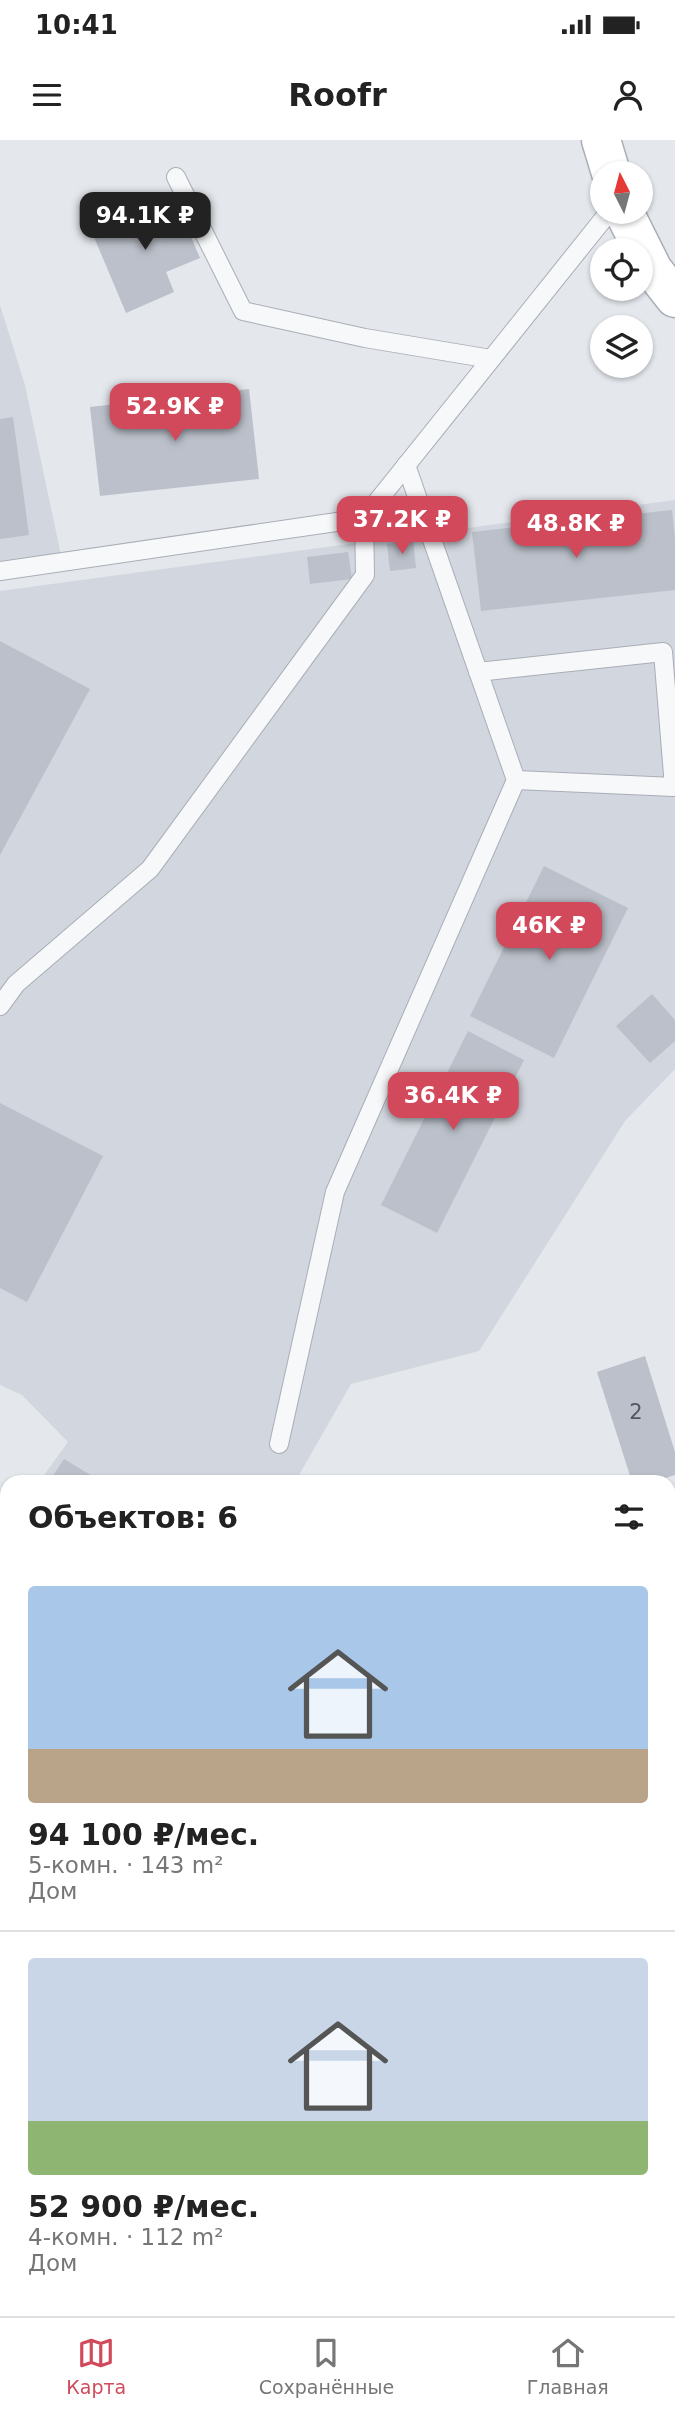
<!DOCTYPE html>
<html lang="ru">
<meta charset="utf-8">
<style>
body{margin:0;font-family:"DejaVu Sans",sans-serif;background:#f6f6f6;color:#222;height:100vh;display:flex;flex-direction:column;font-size:26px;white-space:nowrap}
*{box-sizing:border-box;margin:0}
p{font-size:23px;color:#767676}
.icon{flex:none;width:38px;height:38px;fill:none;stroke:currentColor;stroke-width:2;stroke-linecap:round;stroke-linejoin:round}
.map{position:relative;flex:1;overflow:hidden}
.panel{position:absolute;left:0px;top:1335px;width:676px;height:842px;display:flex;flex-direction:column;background:#fff;border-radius:21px 21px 0 0;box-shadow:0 2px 5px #0004}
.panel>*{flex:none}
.needle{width:46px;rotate:354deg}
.fabs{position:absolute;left:590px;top:21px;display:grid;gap:14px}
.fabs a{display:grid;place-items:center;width:63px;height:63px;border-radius:50%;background:#fff;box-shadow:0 2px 5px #0004;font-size:35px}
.price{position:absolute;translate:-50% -60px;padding:0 16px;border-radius:14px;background:#d1495b;color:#fff;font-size:23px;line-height:46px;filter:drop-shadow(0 2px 4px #0008)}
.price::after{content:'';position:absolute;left:50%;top:42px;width:21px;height:16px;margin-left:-10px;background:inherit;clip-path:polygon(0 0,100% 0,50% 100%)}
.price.on{background:#222;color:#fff}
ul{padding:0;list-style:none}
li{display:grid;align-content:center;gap:14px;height:371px;padding:0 28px}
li+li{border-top:2px solid #e0e0e0}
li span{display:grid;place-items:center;height:217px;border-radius:7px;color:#555}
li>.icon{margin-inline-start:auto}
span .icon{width:126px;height:126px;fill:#fffc;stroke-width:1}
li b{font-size:30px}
h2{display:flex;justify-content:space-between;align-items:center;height:84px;padding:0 28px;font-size:30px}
.status{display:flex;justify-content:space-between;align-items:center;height:49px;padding:0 35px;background:#fff;direction:ltr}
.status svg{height:19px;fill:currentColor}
header{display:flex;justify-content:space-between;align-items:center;height:91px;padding:0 28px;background:#fff;font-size:32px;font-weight:700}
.tabs{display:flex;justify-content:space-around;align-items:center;height:98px;border-top:2px solid #e0e0e0;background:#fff;font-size:19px;color:#767676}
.tabs a{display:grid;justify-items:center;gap:4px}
.tabs .on{color:#d1495b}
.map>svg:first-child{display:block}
.built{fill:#d2d6de}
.building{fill:#bbc0ca}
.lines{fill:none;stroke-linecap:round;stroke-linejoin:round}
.lane-casing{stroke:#a9aeb7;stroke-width:20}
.secondary-casing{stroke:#a9aeb7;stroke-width:41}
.lane{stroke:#f7f8fa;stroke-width:18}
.secondary{stroke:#fff;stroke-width:38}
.labels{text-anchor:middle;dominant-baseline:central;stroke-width:6;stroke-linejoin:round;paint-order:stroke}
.number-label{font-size:21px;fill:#4f5766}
</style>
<div class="status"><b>10:41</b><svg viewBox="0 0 49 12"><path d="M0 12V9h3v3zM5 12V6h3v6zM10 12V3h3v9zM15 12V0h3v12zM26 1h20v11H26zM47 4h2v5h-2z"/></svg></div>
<header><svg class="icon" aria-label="menu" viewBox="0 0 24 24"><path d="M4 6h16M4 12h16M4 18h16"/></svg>Roofr<svg class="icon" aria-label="person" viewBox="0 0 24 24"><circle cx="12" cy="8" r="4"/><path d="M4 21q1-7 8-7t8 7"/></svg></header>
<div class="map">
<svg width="675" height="2176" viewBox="0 0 675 2176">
<rect width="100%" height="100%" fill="#e4e7ec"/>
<g class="built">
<polygon points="0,165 25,245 62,420 0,427"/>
<polygon points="675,360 675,929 625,981 479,1211 351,1244 295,1342 269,1342 245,1335 240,1342 39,1342 68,1302 22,1255 0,1245 0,451"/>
<polygon points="0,2079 7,2084 7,2170 107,2170 113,2176 0,2176"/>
</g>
<g class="building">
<polygon points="173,55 200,118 166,132 174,152 126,173 91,90"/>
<polygon points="249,249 259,339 100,356 90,267"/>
<polygon points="13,277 29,395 0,399 0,279"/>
<polygon points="672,370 675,399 675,450 481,471 472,392"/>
<polygon points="413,400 416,428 390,431 387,404"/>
<polygon points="348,412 352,439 310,444 307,417"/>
<polygon points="0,501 90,549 0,715"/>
<polygon points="544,726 628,768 554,918 470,876"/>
<polygon points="652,854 675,880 675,901 650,923 616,886"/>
<polygon points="468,891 524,920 437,1093 381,1065"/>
<polygon points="0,963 103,1016 27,1162 0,1148"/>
<polygon points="645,1216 675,1312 675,1335 653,1342 632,1342 597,1232"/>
<polygon points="64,1319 102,1342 49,1342"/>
<polygon points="675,1392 675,1504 674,1504 668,1484 668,1394"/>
</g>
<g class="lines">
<g class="lane-casing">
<g id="lane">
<polyline points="176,37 243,171 365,198 491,219"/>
<polyline points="0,431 364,378 609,72"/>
<polyline points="478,532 663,512 674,647 516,640"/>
<polyline points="0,866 16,844 150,729 365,435 364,378"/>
<polyline points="279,1304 335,1052 516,640 406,325"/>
<polyline points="0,1458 7,1465"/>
<polyline points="0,2048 7,2053"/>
<polyline points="137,2170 143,2176"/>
</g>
</g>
<g class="secondary-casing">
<g id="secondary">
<polyline points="601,0 611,33"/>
<polyline points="624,72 653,130 675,158"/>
</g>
</g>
<use href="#lane" class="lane"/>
<use href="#secondary" class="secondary"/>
</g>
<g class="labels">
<g class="number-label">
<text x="636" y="1272">2</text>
</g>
</g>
</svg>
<div class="fabs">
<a><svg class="needle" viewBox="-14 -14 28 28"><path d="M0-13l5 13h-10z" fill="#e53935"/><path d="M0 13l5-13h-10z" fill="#767676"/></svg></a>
<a><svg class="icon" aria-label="locate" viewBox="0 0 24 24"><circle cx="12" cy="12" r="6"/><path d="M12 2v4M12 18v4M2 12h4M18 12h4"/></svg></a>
<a><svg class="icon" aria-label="layers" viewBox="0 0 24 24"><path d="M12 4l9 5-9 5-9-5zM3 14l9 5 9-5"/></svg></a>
</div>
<b class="price on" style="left:145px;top:112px">94.1K ₽</b>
<b class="price" style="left:175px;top:303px">52.9K ₽</b>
<b class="price" style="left:402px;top:416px">37.2K ₽</b>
<b class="price" style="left:576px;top:420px">48.8K ₽</b>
<b class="price" style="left:549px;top:822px">46K ₽</b>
<b class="price" style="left:453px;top:992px">36.4K ₽</b>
<section class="panel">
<h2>Объектов: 6<svg class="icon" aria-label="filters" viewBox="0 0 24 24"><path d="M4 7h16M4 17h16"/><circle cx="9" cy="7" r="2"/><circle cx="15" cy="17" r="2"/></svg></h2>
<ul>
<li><span style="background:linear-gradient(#a9c7e8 75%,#b9a48a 0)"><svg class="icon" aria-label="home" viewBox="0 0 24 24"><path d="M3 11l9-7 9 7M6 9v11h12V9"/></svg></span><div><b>94 100 ₽/мес.</b><p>5-комн. · 143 m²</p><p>Дом</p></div></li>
<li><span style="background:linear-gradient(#c9d6e8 75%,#8fb573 0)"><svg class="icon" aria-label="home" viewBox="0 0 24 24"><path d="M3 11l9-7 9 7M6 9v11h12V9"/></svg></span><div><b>52 900 ₽/мес.</b><p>4-комн. · 112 m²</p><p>Дом</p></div></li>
</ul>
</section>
</div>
<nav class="tabs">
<a class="on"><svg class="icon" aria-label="map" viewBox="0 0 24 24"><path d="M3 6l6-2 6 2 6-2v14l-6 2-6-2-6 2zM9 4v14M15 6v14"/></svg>Карта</a>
<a><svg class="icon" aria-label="saved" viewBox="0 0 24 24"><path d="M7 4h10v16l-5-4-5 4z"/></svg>Сохранённые</a>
<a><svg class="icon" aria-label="home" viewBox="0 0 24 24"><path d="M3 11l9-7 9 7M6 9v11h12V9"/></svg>Главная</a>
</nav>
